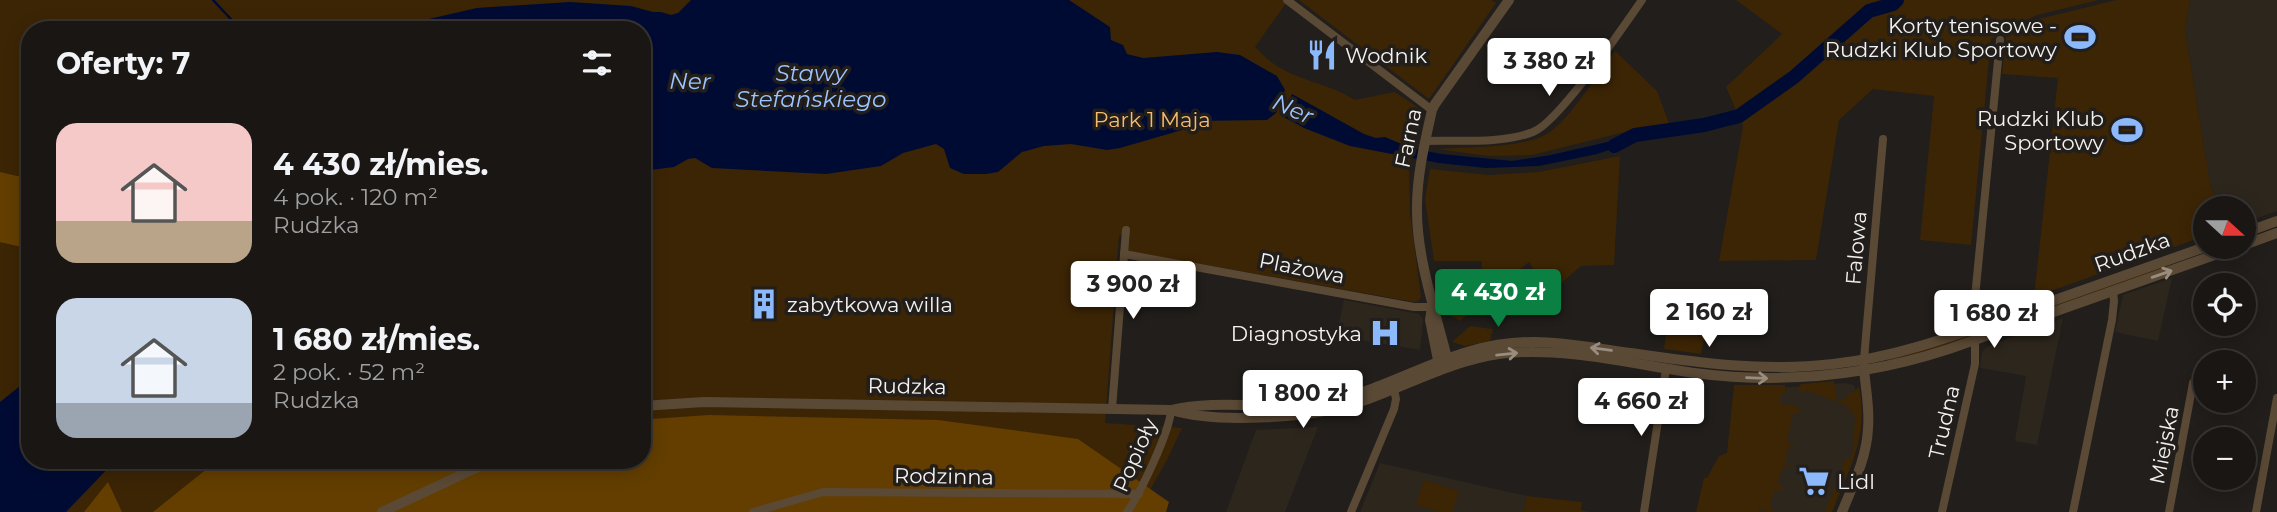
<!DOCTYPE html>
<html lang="pl">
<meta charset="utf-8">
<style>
body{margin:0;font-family:Montserrat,sans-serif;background:#262322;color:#f1f3f6;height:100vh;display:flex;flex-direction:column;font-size:26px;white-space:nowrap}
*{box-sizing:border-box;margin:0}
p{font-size:23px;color:#9f9fa0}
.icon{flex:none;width:38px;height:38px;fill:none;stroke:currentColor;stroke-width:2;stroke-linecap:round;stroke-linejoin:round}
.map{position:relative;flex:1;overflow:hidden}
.details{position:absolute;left:21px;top:21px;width:630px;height:448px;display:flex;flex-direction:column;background:#191614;border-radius:28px;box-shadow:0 4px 18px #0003,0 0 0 2px #373534}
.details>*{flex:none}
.needle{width:46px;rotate:111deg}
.tools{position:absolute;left:2193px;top:196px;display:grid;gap:14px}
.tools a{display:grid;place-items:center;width:63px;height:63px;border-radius:50%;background:#191614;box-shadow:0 4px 18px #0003,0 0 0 2px #373534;font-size:35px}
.price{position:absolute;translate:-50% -60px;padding:0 16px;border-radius:7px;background:#fff;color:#222;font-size:23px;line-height:46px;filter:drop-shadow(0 2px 4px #0008)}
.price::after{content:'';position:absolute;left:50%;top:42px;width:21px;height:16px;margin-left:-10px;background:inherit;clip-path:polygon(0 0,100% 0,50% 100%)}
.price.active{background:#0b8043;color:#fff}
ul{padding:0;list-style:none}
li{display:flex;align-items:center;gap:21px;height:175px;padding:0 35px}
li span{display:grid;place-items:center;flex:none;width:196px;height:140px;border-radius:21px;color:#555}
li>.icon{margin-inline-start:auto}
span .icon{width:84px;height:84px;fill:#fffc;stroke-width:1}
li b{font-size:30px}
h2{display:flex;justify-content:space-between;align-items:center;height:84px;padding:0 35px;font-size:30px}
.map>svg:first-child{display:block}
.built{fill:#2d261d}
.green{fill:#3c2505;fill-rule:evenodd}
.forest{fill:#633e00}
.water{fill:#000b34}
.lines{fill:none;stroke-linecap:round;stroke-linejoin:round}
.stream{stroke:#000b34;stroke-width:2.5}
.river{stroke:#000b34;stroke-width:14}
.minor{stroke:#5a4935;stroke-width:8}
.tertiary{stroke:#5a4935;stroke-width:10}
.oneway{stroke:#988d7f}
.labels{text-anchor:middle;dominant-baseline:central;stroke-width:7;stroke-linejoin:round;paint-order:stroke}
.poi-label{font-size:21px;fill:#f4f2ef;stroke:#211e1b;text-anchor:end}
.park-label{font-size:21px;fill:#f7bb6f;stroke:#211e1b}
.street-label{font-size:21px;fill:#f4f2ef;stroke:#211e1b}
.water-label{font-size:23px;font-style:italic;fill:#9dc4ff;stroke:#211e1b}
</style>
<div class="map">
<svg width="2277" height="512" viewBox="0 0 2277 512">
<rect width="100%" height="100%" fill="#211e1b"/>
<g class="built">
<polygon points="2190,0 2277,0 2277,211 2244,223 2244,208 2219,208 2210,183 2185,30"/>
<polygon points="2172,278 2158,341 2115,332 2123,295"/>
<polygon points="1344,300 1419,314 1423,319 1420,350 1336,336"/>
<polygon points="2063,318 2037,445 2015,441 2026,376 1980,368 1982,352 1988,346"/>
<polygon points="1846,383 1854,385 1855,389 1858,414 1856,447 1830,512 1754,512 1778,388"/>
<polygon points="1318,427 1285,512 1226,512 1256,430"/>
<polygon points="1380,463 1527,496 1523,512 1360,512"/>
</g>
<g class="green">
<path d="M 0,0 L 1282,0 L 1286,3 L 1255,47 C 1263,55 1271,63 1282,69 C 1305,82 1332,85 1355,100 L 1395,92 L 1420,109 L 1409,164 L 1410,213 L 1421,297 L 1418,301 L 1414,302 L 1128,251 L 1130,237 L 1119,235 L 1105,423 L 1182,428 L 1168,458 L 1138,512 L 0,512 ZM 30,30 L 642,30 L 642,460 L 30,460 Z"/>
<polygon points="1299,0 1491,0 1496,3 1429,99"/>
<polygon points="1736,0 2099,0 2037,15 1991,39 1971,245 1920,240 1934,96 1873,89 1839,120 1816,260 1719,261 1743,126 1726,87 1782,34"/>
<polygon points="2116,0 2190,0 2185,30 2210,183 2219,208 2205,208 2205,236 2034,297 2058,78 2002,74 2006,35 2039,19"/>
<path d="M 1615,51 L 1657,91 L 1670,126 L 1633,130 L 1532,155 L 1488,156 L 1437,149 C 1466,147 1521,148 1545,135 C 1568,123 1598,73 1615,51 Z"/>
<polygon points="1620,156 1614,265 1581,266 1550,293 1529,262 1460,321 1448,314 1444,301 1481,290 1482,261 1434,261 1425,199 1430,169 1489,175 1539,172"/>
<polygon points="2166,265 2167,267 1948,345 1888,361 1888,359 1947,343"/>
<polygon points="1683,325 1706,329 1701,354 1664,349 1667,327"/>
<polygon points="1470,326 1493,329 1490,341 1465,346 1452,342"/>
<polygon points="1834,381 1837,402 1806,390 1805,393 1797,389 1801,384"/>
<polygon points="1734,385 1785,385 1786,393 1780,396 1780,403 1796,406 1800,411 1800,413 1793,413 1787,442 1794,443 1794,446 1789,445 1785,462 1791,464 1791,466 1785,464 1777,483 1783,486 1781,492 1775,490 1769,506 1774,508 1771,512 1758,509 1757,512 1696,512 1704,478 1707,478 1719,456 1727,453"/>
<path d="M 1859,387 C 1869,436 1850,468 1832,512 L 1825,512 L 1845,459 L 1850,460 L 1853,451 L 1855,414 L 1849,413 L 1851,407 L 1839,403 Z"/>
<polygon points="1424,480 1459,491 1452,512 1440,512 1416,505"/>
<polygon points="1527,496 1582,502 1581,510 1590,512 1523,512"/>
</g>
<g class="forest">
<polygon points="0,172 30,179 30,249 0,242"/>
<polygon points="642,344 648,380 651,419 709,415 938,420 1078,439 1169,502 1166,512 153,512 218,460 642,460"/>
<polygon points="108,482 122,512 84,512"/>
</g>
<g class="water">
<polygon points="691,0 1069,0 1110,27 1111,40 1123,45 1127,54 1143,58 1217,52 1240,55 1277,76 1285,90 1276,113 1267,120 1194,121 1182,130 1120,148 1107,150 1071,144 1044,146 1022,152 998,172 986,174 964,174 950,168 944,149 936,144 903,153 881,166 826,174 712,168 695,158 688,159 674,167 642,171 642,30 344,30 407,24 477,8 570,2 631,6 653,12 661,12 671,15 678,13"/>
<polygon points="1292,94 1364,134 1376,138 1385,137 1411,148 1441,154 1512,161 1551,155 1629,137 1629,143 1597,154 1539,166 1486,168 1439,163 1350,146 1304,128 1282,116"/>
<polygon points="30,378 30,460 116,460 66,512 0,512 0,402"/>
</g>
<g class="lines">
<polyline class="stream" points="213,0 241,30"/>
<polyline class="river" points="1614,146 1635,135 1704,125 1739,116 1794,77 1869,11 1893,4 1897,0"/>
<g class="minor">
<polyline points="1287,0 1432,110"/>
<path d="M 1425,141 C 1457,140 1503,144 1533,132 C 1559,122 1623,27 1642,0"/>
<polyline points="1124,254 1414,307 1432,307"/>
<polyline points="1974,329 1973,318 2000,40"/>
<polyline points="1864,359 1883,139"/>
<polyline points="1112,409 1126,230"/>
<polyline points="753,512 823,492 1139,494"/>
<path d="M 1127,512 C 1140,494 1170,431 1171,410"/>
<polyline points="1351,512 1394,409 1396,399 1394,389"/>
<polyline points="1644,512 1666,369"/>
<polyline points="1942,512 1975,364 1975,340"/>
<polyline points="2073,512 2112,320 2114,301 2113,291"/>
<polyline points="2169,512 2193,383"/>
<polyline points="2256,512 2277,398"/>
</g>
<g class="tertiary">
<polyline points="2244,233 2277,221"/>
<polyline points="2244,245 2277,233"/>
<polyline points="1432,307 1430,320 1439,365"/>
<path d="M 1448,362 C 1436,313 1416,257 1417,207 C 1417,174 1425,142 1432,110 L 1435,104 L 1509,0"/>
<path d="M 642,406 L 704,402 L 1171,410 C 1222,398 1275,412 1326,402 C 1401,387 1453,341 1535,342 C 1567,342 1599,349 1631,353 C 1699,363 1765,372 1833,364 C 1900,357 1961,333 2024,311 C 2084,290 2145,268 2205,247"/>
<path d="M 1172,410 C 1216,424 1315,418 1360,402 C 1407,386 1450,361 1499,354 C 1560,346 1633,364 1694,373 C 1780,384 1867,376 1949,349 L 2237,247"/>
<polyline points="382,512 493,460"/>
<path d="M 1842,512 C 1853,485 1867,457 1868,428 C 1870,407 1865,387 1864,367"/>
</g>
</g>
<defs><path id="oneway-shaft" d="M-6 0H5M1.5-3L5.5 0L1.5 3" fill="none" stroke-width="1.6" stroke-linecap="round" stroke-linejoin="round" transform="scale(1.75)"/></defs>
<g class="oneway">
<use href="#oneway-shaft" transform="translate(2162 274) rotate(-19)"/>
<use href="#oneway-shaft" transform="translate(1601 349) rotate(-172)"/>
<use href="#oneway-shaft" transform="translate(1507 354) rotate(-6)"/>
<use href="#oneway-shaft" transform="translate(1757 378) rotate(2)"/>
</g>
<defs>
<g id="stadium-bare" transform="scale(2.415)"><path d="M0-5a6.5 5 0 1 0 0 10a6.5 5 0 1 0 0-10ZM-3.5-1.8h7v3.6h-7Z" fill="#8cb9fc" stroke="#211e1b" stroke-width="2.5" paint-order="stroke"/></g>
<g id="restaurant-bare" transform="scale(2.415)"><path d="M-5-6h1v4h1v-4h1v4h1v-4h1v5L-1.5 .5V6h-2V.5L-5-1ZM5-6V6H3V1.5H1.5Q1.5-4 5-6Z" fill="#8cb9fc" stroke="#211e1b" stroke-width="2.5" paint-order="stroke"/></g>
<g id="building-bare" transform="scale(2.415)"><path d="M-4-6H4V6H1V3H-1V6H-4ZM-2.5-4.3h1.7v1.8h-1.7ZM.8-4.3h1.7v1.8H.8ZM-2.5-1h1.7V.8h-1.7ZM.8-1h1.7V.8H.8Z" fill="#8cb9fc" stroke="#211e1b" stroke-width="2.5" paint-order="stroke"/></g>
<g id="hospital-bare" transform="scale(2.415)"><path d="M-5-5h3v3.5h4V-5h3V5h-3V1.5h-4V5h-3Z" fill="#8cb9fc" stroke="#211e1b" stroke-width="2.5" paint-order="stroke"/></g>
<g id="supermarket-bare" transform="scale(2.415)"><path d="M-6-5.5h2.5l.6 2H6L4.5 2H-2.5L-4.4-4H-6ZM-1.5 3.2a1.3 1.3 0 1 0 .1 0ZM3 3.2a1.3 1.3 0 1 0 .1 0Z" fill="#8cb9fc" stroke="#211e1b" stroke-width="2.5" paint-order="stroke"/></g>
</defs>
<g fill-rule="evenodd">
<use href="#stadium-bare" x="2080" y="37"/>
<use href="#restaurant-bare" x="1322" y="55"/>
<use href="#stadium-bare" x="2127" y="130"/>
<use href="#building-bare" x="764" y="304"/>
<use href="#hospital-bare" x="1385" y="333"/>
<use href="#supermarket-bare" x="1814" y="481"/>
</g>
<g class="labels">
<g class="poi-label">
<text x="2057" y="25">Korty tenisowe -<tspan x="2057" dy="24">Rudzki Klub Sportowy</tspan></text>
<text x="1345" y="55" text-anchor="start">Wodnik</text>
<text x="2104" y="118">Rudzki Klub<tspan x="2104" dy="24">Sportowy</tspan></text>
<text x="787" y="304" text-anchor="start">zabytkowa willa</text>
<text x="1362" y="333">Diagnostyka</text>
<text x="1837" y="481" text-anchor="start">Lidl</text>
</g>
<g class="park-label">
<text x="1152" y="119">Park 1 Maja</text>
</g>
<g class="street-label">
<text transform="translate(1408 138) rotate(-78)">Farna</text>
<text transform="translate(1856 248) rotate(-85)">Falowa</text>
<text transform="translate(2132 252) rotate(-20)">Rudzka</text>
<text transform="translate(1302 268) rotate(11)">Plażowa</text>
<text transform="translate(907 386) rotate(1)">Rudzka</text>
<text transform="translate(1944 422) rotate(-77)">Trudna</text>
<text transform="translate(2164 445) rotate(-79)">Miejska</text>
<text transform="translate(1135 455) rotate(-66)">Popioły</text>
<text transform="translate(944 476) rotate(1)">Rodzinna</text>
</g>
<g class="water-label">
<text x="811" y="73">Stawy<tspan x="811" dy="26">Stefańskiego</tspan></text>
<text transform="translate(690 81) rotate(1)">Ner</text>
<text transform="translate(1293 109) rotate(24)">Ner</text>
</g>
</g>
</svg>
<div class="tools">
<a><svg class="needle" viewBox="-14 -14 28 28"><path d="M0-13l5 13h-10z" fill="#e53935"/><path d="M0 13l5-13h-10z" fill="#9f9fa0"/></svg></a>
<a><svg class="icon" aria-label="locate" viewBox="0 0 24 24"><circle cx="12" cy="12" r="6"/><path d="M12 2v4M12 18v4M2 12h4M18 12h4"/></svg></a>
<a>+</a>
<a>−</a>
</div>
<b class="price" style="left:1549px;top:98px">3 380 zł</b>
<b class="price" style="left:1133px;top:321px">3 900 zł</b>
<b class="price active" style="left:1498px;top:329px">4 430 zł</b>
<b class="price" style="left:1709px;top:349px">2 160 zł</b>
<b class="price" style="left:1994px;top:350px">1 680 zł</b>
<b class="price" style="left:1303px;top:430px">1 800 zł</b>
<b class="price" style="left:1641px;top:438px">4 660 zł</b>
<section class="details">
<h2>Oferty: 7<svg class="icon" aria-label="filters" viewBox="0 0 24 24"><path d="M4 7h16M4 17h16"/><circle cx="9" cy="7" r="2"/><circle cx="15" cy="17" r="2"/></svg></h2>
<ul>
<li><span style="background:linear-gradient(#f6c9c9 70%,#b9a48a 0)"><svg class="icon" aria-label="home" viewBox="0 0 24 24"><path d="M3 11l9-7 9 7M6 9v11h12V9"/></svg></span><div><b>4 430 zł/mies.</b><p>4 pok. · 120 m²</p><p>Rudzka</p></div></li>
<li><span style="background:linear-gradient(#c9d6e8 75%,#9aa5b1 0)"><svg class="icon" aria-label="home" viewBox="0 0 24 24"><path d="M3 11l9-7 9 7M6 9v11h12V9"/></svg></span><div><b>1 680 zł/mies.</b><p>2 pok. · 52 m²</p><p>Rudzka</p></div></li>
</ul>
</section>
</div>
